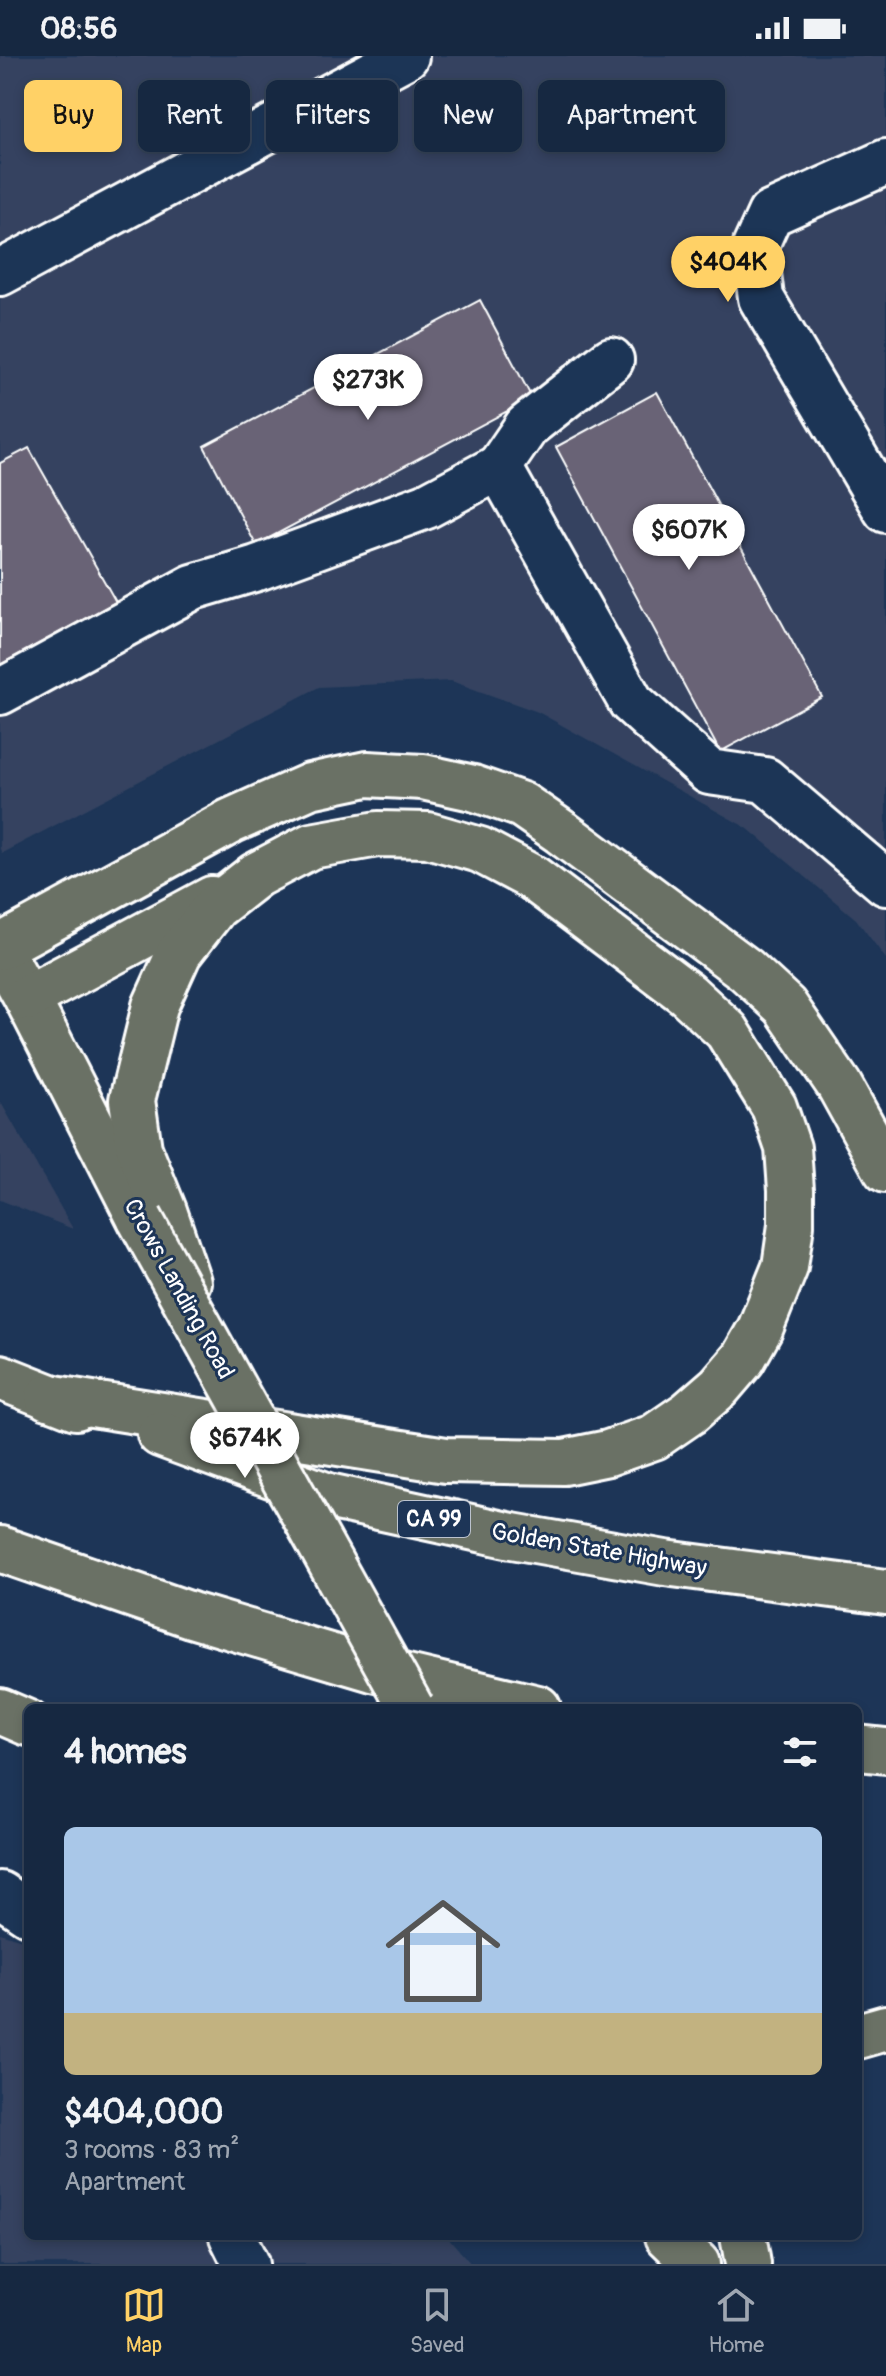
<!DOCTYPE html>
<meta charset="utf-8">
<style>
body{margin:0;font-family:Pangolin,sans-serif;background:#1f3048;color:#f1f3f6;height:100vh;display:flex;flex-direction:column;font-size:30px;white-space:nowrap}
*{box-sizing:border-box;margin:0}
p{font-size:26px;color:#9ea6b1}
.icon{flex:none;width:44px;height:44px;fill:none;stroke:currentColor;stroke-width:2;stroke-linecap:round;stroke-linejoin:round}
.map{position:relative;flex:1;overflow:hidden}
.panel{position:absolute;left:24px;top:1648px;width:838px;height:536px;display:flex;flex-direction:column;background:#162841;border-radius:12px;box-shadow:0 4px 12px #0003,0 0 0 2px #35445a}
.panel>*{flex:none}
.banner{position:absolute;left:24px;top:24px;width:838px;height:72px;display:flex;gap:16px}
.price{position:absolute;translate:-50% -68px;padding:0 18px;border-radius:28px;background:#fff;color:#222;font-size:26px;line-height:52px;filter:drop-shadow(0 2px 4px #0008)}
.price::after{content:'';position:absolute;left:50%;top:48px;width:24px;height:18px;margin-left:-12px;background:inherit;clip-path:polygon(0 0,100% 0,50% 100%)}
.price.current{background:#ffd166;color:#111}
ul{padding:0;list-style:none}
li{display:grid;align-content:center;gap:16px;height:424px;padding:0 40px}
li span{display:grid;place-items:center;height:248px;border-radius:12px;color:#555}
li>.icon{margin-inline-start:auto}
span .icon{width:144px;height:144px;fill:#fffc;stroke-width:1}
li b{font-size:34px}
h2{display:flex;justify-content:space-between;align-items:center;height:96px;padding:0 40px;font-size:34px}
.chip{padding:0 28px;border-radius:12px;background:#162841;box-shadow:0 4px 12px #0003,0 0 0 2px #35445a;font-size:28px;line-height:72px}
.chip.current{background:#ffd166;color:#111}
.status{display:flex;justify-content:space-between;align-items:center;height:56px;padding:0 40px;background:#162841;direction:ltr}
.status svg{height:22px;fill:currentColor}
.tabs{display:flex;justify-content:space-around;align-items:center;height:112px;border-top:2px solid #35445a;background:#162841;font-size:22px;color:#9ea6b1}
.tabs a{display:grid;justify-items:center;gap:4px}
.tabs .current{color:#ffd166}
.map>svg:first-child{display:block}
.built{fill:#344360}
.building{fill:#696476;stroke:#fff;stroke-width:2}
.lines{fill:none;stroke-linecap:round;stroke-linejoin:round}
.minor-casing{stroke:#fff;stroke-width:50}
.major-casing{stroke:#fff;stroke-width:50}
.highway-casing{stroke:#fff;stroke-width:50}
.minor{stroke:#1d3557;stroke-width:44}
.major{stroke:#6b7165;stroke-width:44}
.highway{stroke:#6b7165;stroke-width:44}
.major-bridge-casing{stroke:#fff;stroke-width:50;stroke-linecap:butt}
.major-bridge{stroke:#6b7165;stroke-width:44}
.labels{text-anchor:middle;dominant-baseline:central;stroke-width:6;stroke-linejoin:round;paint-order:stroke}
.shield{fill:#1d3557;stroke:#bbc2cd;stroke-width:2}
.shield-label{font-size:22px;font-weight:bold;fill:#fff}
.street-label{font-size:24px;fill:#fff;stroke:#1d3557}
</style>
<div class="status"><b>08:56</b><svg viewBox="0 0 49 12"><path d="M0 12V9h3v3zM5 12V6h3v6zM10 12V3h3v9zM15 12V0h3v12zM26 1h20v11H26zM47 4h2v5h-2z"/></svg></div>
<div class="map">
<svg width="886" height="2208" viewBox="0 0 886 2208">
<rect width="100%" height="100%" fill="#1d3557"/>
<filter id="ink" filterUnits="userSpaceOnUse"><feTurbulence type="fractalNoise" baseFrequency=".0125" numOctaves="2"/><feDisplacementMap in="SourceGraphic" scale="16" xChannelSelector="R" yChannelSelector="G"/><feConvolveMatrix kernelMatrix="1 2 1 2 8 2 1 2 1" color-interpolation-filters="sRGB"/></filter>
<g filter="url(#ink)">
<g class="built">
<polygon points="0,0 886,0 886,903 856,863 747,772 538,656 451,625 319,631 2,797 0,793"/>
<polygon points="0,1045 73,1173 0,1144"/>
<polygon points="0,1877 28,1886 28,2180 447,2180 471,2208 0,2208"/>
</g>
<g class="building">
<polygon points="480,244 532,342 256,489 204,390"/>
<polygon points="657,336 822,641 720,696 556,391"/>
<polygon points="29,392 116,546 0,609 0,407"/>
</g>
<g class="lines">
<g class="minor-casing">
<g id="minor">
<polyline points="886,106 770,158 755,191 761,242 886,454"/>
<polyline points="0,217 406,0"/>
<polyline points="499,411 527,370 611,304"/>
<polyline points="0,636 193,531 257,512 426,450 499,411 631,646 709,716 765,724 886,827"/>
<polyline points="0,1838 28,1857"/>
<polyline points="232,2180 246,2208"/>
</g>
</g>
<g class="major-casing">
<polyline id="major" points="0,894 27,942 140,1163"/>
</g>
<g class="highway-casing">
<g id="highway">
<polyline points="0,891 231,765 310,730 367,718 423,721 473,732 522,749 561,776 746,914 785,950 839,1029 886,1114"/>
<polyline points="27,942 212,843"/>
<polyline points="0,1321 76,1351"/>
<polyline points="48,1341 446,1404 564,1406 608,1397 654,1381 689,1357 719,1331 743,1303 760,1273 785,1211 791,1169 791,1134 788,1092 774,1051 727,975 687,938 533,822 480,794 428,779 378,778 311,790 256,819 215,851 179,897 155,950 132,1044 139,1093 164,1155 188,1226"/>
<polyline points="160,1378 328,1440 512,1480 665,1507 886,1536"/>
<polyline points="0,1493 191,1559 373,1613 538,1652"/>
<polyline points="0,1655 28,1667"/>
<polyline points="858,1692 886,1695"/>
<polyline points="858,1980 886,1972"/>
<polyline points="668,2180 697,2208"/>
<polyline points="743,2180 748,2208"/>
</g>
</g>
<use href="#minor" class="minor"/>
<use href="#major" class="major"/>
<use href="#highway" class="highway"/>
<g class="major-bridge-casing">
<polyline id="major-bridge" points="140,1163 411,1652"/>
</g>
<use href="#major-bridge" class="major-bridge"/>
</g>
</g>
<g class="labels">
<rect class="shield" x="398" y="1445" width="72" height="36" rx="6"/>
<g class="shield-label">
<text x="434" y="1463">CA 99</text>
</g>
<g class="street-label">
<text transform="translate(179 1233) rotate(61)">Crows Landing Road</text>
<text transform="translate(599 1494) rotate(10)">Golden State Highway</text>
</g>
</g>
</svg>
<b class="price current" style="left:728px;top:248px">$404K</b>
<b class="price" style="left:368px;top:366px">$273K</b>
<b class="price" style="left:689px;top:516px">$607K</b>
<b class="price" style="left:245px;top:1424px">$674K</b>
<div class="banner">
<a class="chip current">Buy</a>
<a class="chip">Rent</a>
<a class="chip">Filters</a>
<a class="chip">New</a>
<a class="chip">Apartment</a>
</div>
<section class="panel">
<h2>4 homes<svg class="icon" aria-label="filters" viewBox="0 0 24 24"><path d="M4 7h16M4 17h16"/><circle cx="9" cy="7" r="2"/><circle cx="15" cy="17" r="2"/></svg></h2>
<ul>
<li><span style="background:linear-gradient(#a9c7e8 75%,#c2b280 0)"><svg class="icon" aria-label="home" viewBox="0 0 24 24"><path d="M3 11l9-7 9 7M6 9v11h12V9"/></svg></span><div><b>$404,000</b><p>3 rooms · 83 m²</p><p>Apartment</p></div></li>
</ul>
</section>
</div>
<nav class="tabs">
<a class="current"><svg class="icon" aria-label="map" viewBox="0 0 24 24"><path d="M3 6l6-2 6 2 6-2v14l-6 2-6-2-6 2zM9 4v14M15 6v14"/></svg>Map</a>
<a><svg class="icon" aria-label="saved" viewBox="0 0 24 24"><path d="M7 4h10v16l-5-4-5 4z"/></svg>Saved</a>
<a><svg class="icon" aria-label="home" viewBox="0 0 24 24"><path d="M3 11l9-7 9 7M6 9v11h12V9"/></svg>Home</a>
</nav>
